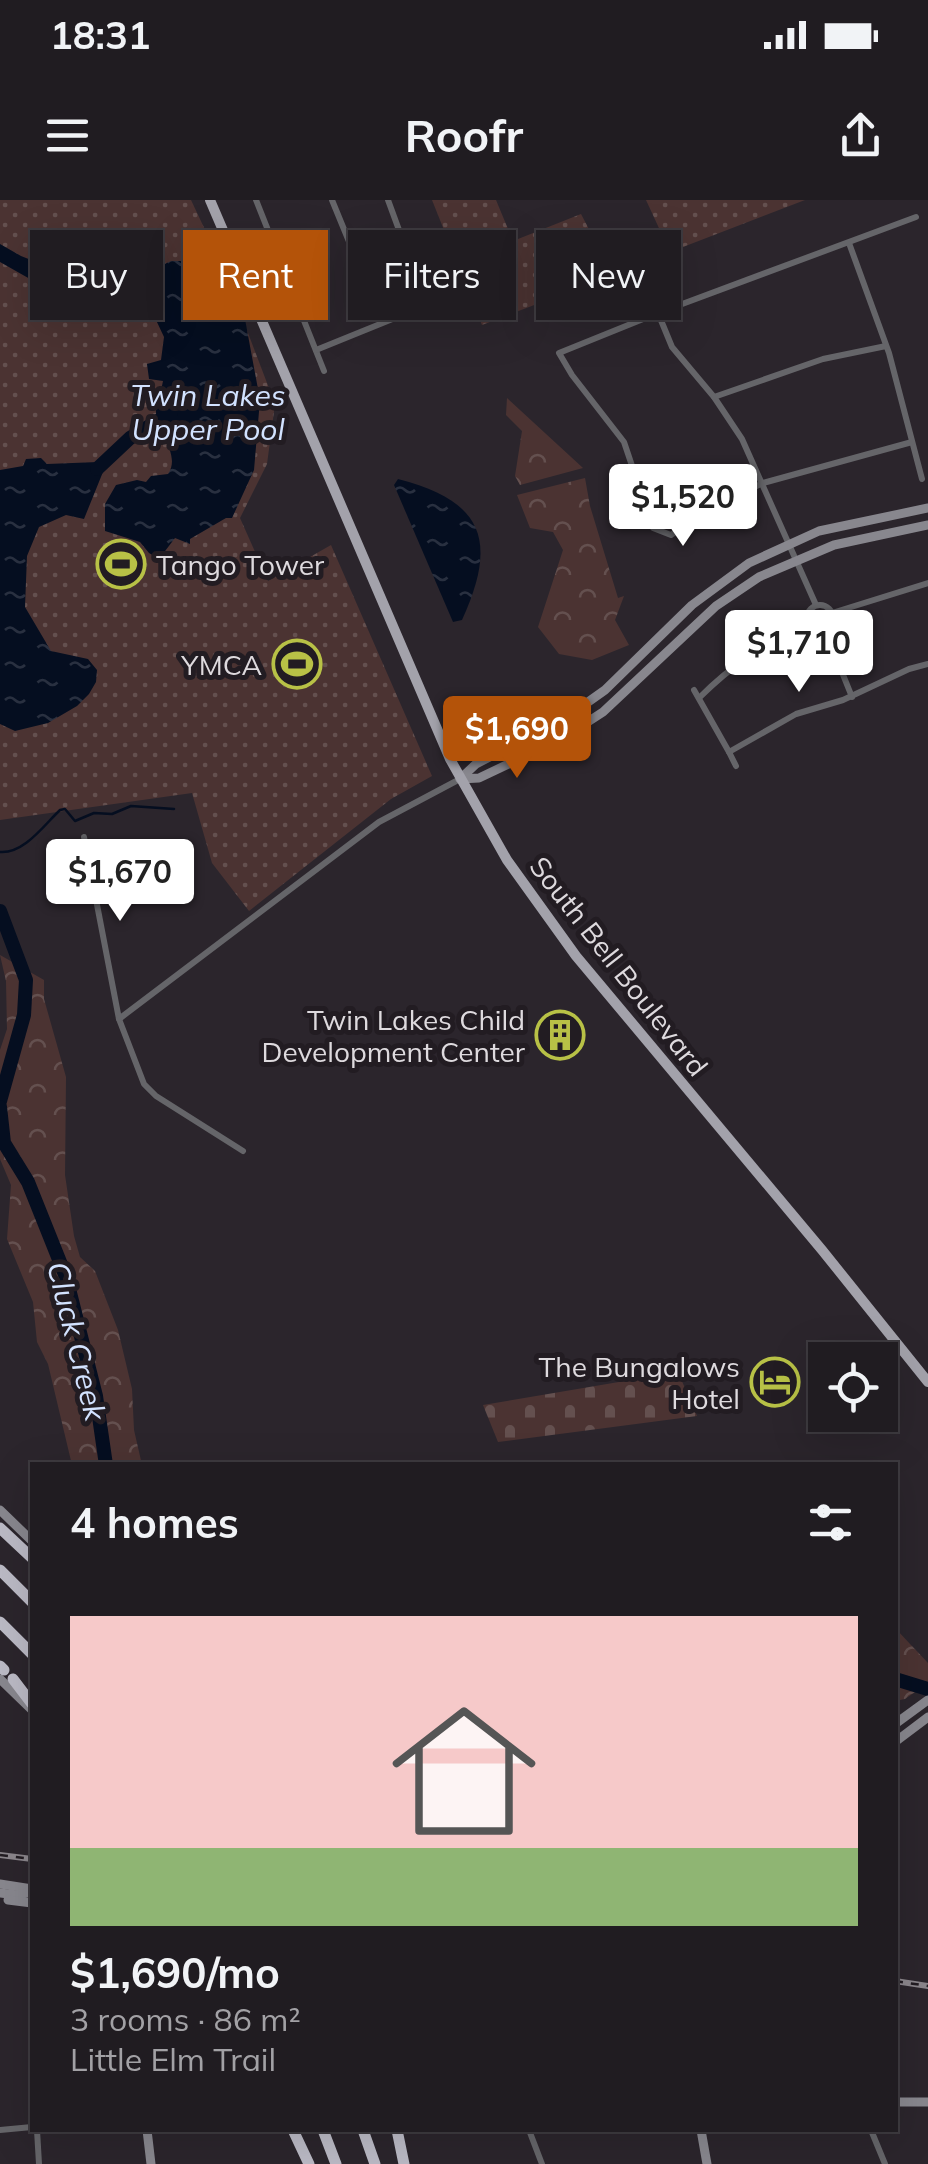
<!DOCTYPE html>
<meta charset="utf-8">
<style>
body{margin:0;font-family:Mulish,sans-serif;background:#2d292e;color:#f1f3f6;height:100vh;display:flex;flex-direction:column;font-size:38px;white-space:nowrap}
*{box-sizing:border-box;margin:0}
p{font-size:32px;color:#a2a1a5}
.icon{flex:none;width:55px;height:55px;fill:none;stroke:currentColor;stroke-width:2;stroke-linecap:round;stroke-linejoin:round}
.map{position:relative;flex:1;overflow:hidden}
.sheet{position:absolute;left:30px;top:1262px;width:868px;height:670px;display:flex;flex-direction:column;background:#201c21;border-radius:0px;box-shadow:0 10px 40px #0002,0 0 0 2px #3d3a3f}
.sheet>*{flex:none}
.top-card{position:absolute;left:30px;top:30px;width:870px;height:90px;display:flex;gap:20px}
.tools{position:absolute;left:808px;top:1142px;display:grid;gap:20px}
.tools a{display:grid;place-items:center;width:90px;height:90px;border-radius:0px;background:#201c21;box-shadow:0 10px 40px #0002,0 0 0 2px #3d3a3f;font-size:50px}
.price{position:absolute;translate:-50% -85px;padding:0 22px;border-radius:10px;background:#fff;color:#222;font-size:32px;line-height:65px;filter:drop-shadow(0 2px 5px #0008)}
.price::after{content:'';position:absolute;left:50%;top:60px;width:30px;height:22px;margin-left:-15px;background:inherit;clip-path:polygon(0 0,100% 0,50% 100%)}
.price.selected{background:#b45309;color:#fff}
ul{padding:0;list-style:none}
li{display:grid;align-content:center;gap:20px;height:530px;padding:0 40px}
li+li{border-top:2px solid #3d3a3f}
li span{display:grid;place-items:center;height:310px;border-radius:0px;color:#555}
li>.icon{margin-inline-start:auto}
span .icon{width:180px;height:180px;fill:#fffc;stroke-width:1}
li b{font-size:42px}
h2{display:flex;justify-content:space-between;align-items:center;height:120px;padding:0 40px;font-size:42px}
.tag{padding:0 35px;border-radius:0px;background:#201c21;box-shadow:0 10px 40px #0002,0 0 0 2px #3d3a3f;font-size:35px;line-height:90px}
.tag.selected{background:#b45309;color:#fff}
.status{display:flex;justify-content:space-between;align-items:center;height:70px;padding:0 50px;background:#201c21;direction:ltr}
.status svg{height:28px;fill:currentColor}
header{display:flex;justify-content:space-between;align-items:center;height:130px;padding:0 40px;background:#201c21;font-size:45px;font-weight:700}
.map>svg:first-child{display:block}
.forest{fill:url(#forest-crowns)}
.cemetery{fill:url(#cemetery-stones)}
.park{fill:url(#park-dots)}
.water{fill:url(#water-ripples)}
.lines{fill:none;stroke-linecap:round;stroke-linejoin:round}
.stream{stroke:#050e20;stroke-width:2.5}
.river{stroke:#050e20;stroke-width:14}
.street{stroke:#656569;stroke-width:6}
.secondary{stroke:#88878e;stroke-width:9}
.primary{stroke:#a3a2ab;stroke-width:10}
.highway{stroke:#bbbac5;stroke-width:11}
.rail-casing{stroke:#8b868c;stroke-width:6}
.rail{stroke:#221c22;stroke-width:2.5;stroke-dasharray:8;stroke-linecap:butt}
.labels{text-anchor:middle;dominant-baseline:central;stroke-width:10;stroke-linejoin:round;paint-order:stroke}
.poi-label{font-size:28px;fill:#dedade;stroke:#221c22;text-anchor:end}
.street-label{font-size:28px;fill:#dedade;stroke:#221c22}
.water-label{font-size:30px;font-style:italic;fill:#d2e2ff;stroke:#221c22}
</style>
<div class="status"><b>18:31</b><svg viewBox="0 0 49 12"><path d="M0 12V9h3v3zM5 12V6h3v6zM10 12V3h3v9zM15 12V0h3v12zM26 1h20v11H26zM47 4h2v5h-2z"/></svg></div>
<header><svg class="icon" aria-label="menu" viewBox="0 0 24 24"><path d="M4 6h16M4 12h16M4 18h16"/></svg>Roofr<svg class="icon" aria-label="share" viewBox="0 0 24 24"><path d="M12 15V3M7 8l5-5 5 5M5 13v7h14v-7"/></svg></header>
<div class="map">
<svg width="928" height="1964" viewBox="0 0 928 1964">
<defs>
<pattern id="forest-crowns" width="20" height="18" patternUnits="userSpaceOnUse" patternTransform="scale(2.5)"><rect width="20" height="18" fill="#4b3332"/><path d="M2 6a3 3 0 1 1 6 0M12 15a3 3 0 1 1 6 0" fill="none" stroke="#64504f"/></pattern>
<pattern id="cemetery-stones" width="16" height="16" patternUnits="userSpaceOnUse" patternTransform="scale(2.5)"><rect width="16" height="16" fill="#4b3332"/><path d="M2 7V4a2 2 0 0 1 4 0v3zM10 15v-3a2 2 0 0 1 4 0v3z" fill="#64504f"/></pattern>
<pattern id="park-dots" width="8" height="8" patternUnits="userSpaceOnUse" patternTransform="scale(2.5)"><rect width="8" height="8" fill="#4b3332"/><path d="M2 2h.1M6 6h.1" fill="none" stroke="#64504f" stroke-width="1.8" stroke-linecap="round"/></pattern>
<pattern id="water-ripples" width="26" height="14" patternUnits="userSpaceOnUse" patternTransform="scale(2.5)"><rect width="26" height="14" fill="#050e20"/><path d="M2 4q2-2 4 0t4 0M15 11q2-2 4 0t4 0" fill="none" stroke="#293040"/></pattern>
</defs>
<rect width="100%" height="100%" fill="#2b252c"/>
<g class="forest">
<polygon points="507,198 583,268 520,285 515,276 522,231 506,215"/>
<polygon points="585,278 590,306 618,398 624,396 615,420 629,445 592,460 559,454 538,427 563,350 553,332 530,328 517,295"/>
<polygon points="0,755 44,780 44,799 66,877 65,975 74,1036 80,1057 95,1071 118,1130 132,1189 134,1230 142,1265 72,1265 48,1164 37,1142 33,1102 7,1039 11,985 0,959 0,850 7,829 6,781"/>
<polygon points="895,1428 928,1463 928,1483 905,1499 895,1501"/>
</g>
<polygon class="cemetery" points="678,1172 697,1216 498,1242 483,1205"/>
<g class="park">
<polygon points="0,0 191,0 224,70 275,204 267,264 240,318 268,381 331,345 432,576 391,599 249,711 212,663 192,593 0,620"/>
<polygon points="432,0 496,0 513,41 581,14 613,75 482,125"/>
<polygon points="646,0 805,0 670,52"/>
</g>
<g class="water">
<path d="M 0,44 L 21,56 L 107,90 L 136,87 L 158,67 L 171,61 L 183,61 L 216,82 L 245,119 L 260,200 L 254,270 L 232,318 L 226,318 L 190,339 L 190,344 L 175,338 L 159,359 L 149,353 L 140,342 L 105,331 L 105,304 L 116,285 L 137,280 L 146,282 L 151,276 L 168,274 C 181,255 158,234 156,213 C 155,201 161,193 163,181 L 149,179 L 147,164 L 161,160 L 164,137 L 156,120 L 161,108 L 151,102 L 139,102 L 118,116 L 97,117 L 0,62 Z"/>
<polygon points="106,257 108,266 105,267 84,319 66,315 39,327 27,356 25,407 51,451 88,459 97,470 96,482 89,494 77,506 48,523 15,531 0,524 0,270 23,266 26,259 41,258 47,264 98,262"/>
<path d="M 398,279 C 484,301 498,341 462,420 L 453,422 L 394,285 Z"/>
</g>
<g class="lines">
<path class="stream" d="M 0,652 C 24,654 44,625 60,610 L 65,609 L 75,621 L 94,613 L 112,614 L 131,606 L 174,609"/>
<g class="river">
<polyline points="97,269 130,238 171,213"/>
<polyline points="0,711 26,780 24,815 0,901"/>
<polyline points="0,907 4,943 28,982 66,1077 96,1196 106,1265"/>
<polyline points="895,1479 928,1489"/>
</g>
<g class="street">
<polyline points="256,0 324,171"/>
<polyline points="332,0 366,83"/>
<polyline points="388,0 399,30"/>
<polyline points="849,43 889,153 922,279"/>
<polyline points="427,105 451,95"/>
<polyline points="658,113 672,147 714,197 742,239 816,405"/>
<polyline points="316,150 427,105 399,30 352,48"/>
<polyline points="714,197 823,159 886,146"/>
<polyline points="912,242 763,283 709,309 671,335 653,328 624,242 572,175 559,153 658,113 916,17"/>
<circle cx="820" cy="418" r="13"/>
<polyline points="832,413 928,383"/>
<polyline points="825,430 852,497"/>
<polyline points="694,490 729,552"/>
<path d="M 699,498 C 732,465 765,443 808,424"/>
<polyline points="736,566 729,552 796,514 843,500 909,469 928,464"/>
<polyline points="84,637 119,819 144,884 156,896 243,951"/>
<polyline points="119,819 379,622 460,579"/>
<polyline points="0,1930 32,1927"/>
<polyline points="37,1930 39,1964"/>
<polyline points="529,1930 542,1964"/>
<polyline points="871,1930 885,1964"/>
</g>
<g class="secondary">
<polyline points="460,579 476,564 567,517 605,490 692,405 749,363 819,331 928,308"/>
<polyline points="460,579 479,578 563,538 603,512 716,406 759,377 834,345 928,325"/>
<polyline points="0,1310 32,1341"/>
<polyline points="0,1479 32,1510"/>
<polyline points="895,1524 928,1500"/>
<polyline points="895,1542 928,1517"/>
<polyline points="0,1684 32,1689"/>
<polyline points="0,1693 17,1695 32,1692"/>
<polyline points="8,1700 32,1703"/>
<polyline points="895,1902 928,1902"/>
<polyline points="147,1930 151,1964"/>
<polyline points="701,1930 707,1964"/>
</g>
<polyline class="primary" points="210,0 450,559 507,660 576,756 822,1050 928,1182"/>
<g class="highway">
<polyline points="0,1328 32,1358"/>
<polyline points="0,1370 32,1402"/>
<polyline points="0,1422 32,1454"/>
<polyline points="0,1466 4,1470"/>
<polyline points="13,1479 32,1504"/>
<polyline points="293,1930 309,1964"/>
<polyline points="323,1930 336,1964"/>
<polyline points="363,1930 375,1964"/>
<polyline points="397,1930 404,1964"/>
</g>
<g class="rail-casing">
<g id="rail">
<polyline points="0,1655 32,1659"/>
<polyline points="895,1781 928,1786"/>
</g>
</g>
<use href="#rail" class="rail"/>
</g>
<defs>
<g id="stadium-ring" transform="scale(2.5)"><circle r="9.5" fill="#221c22" stroke="#b8c146" stroke-width="1.5"/><path d="M0-5a6.5 5 0 1 0 0 10a6.5 5 0 1 0 0-10ZM-3.5-1.8h7v3.6h-7Z" fill="#b8c146"/></g>
<g id="building-ring" transform="scale(2.5)"><circle r="9.5" fill="#221c22" stroke="#b8c146" stroke-width="1.5"/><path d="M-4-6H4V6H1V3H-1V6H-4ZM-2.5-4.3h1.7v1.8h-1.7ZM.8-4.3h1.7v1.8H.8ZM-2.5-1h1.7V.8h-1.7ZM.8-1h1.7V.8H.8Z" fill="#b8c146"/></g>
<g id="hotel-ring" transform="scale(2.5)"><circle r="9.5" fill="#221c22" stroke="#b8c146" stroke-width="1.5"/><path d="M-6-4.5h1.5V1H6V5H4.5V3h-9V5H-6ZM-4 0a1.8 1.8 0 1 1 3.6 0ZM.5 0V-2.5h3Q6-2.5 6 0Z" fill="#b8c146"/></g>
</defs>
<g fill-rule="evenodd">
<use href="#stadium-ring" x="121" y="364"/>
<use href="#stadium-ring" x="297" y="464"/>
<use href="#building-ring" x="560" y="835"/>
<use href="#hotel-ring" x="775" y="1182"/>
</g>
<g class="labels">
<g class="poi-label">
<text x="156" y="364" text-anchor="start">Tango Tower</text>
<text x="262" y="464">YMCA</text>
<text x="525" y="819">Twin Lakes Child<tspan x="525" dy="32">Development Center</tspan></text>
<text x="740" y="1166">The Bungalows<tspan x="740" dy="32">Hotel</tspan></text>
</g>
<g class="street-label">
<text transform="translate(619 766) rotate(52)">South Bell Boulevard</text>
</g>
<g class="water-label">
<text x="208" y="195">Twin Lakes<tspan x="208" dy="34">Upper Pool</tspan></text>
<text transform="translate(77 1141) rotate(76)">Cluck Creek</text>
</g>
</g>
</svg>
<div class="tools">
<a><svg class="icon" aria-label="locate" viewBox="0 0 24 24"><circle cx="12" cy="12" r="6"/><path d="M12 2v4M12 18v4M2 12h4M18 12h4"/></svg></a>
</div>
<b class="price" style="left:683px;top:349px">$1,520</b>
<b class="price" style="left:799px;top:495px">$1,710</b>
<b class="price selected" style="left:517px;top:581px">$1,690</b>
<b class="price" style="left:120px;top:724px">$1,670</b>
<div class="top-card">
<a class="tag">Buy</a>
<a class="tag selected">Rent</a>
<a class="tag">Filters</a>
<a class="tag">New</a>
</div>
<section class="sheet">
<h2>4 homes<svg class="icon" aria-label="filters" viewBox="0 0 24 24"><path d="M4 7h16M4 17h16"/><circle cx="9" cy="7" r="2"/><circle cx="15" cy="17" r="2"/></svg></h2>
<ul>
<li><span style="background:linear-gradient(#f6c9c9 75%,#8fb573 0)"><svg class="icon" aria-label="home" viewBox="0 0 24 24"><path d="M3 11l9-7 9 7M6 9v11h12V9"/></svg></span><div><b>$1,690/mo</b><p>3 rooms · 86 m²</p><p>Little Elm Trail</p></div></li>
</ul>
</section>
</div>
